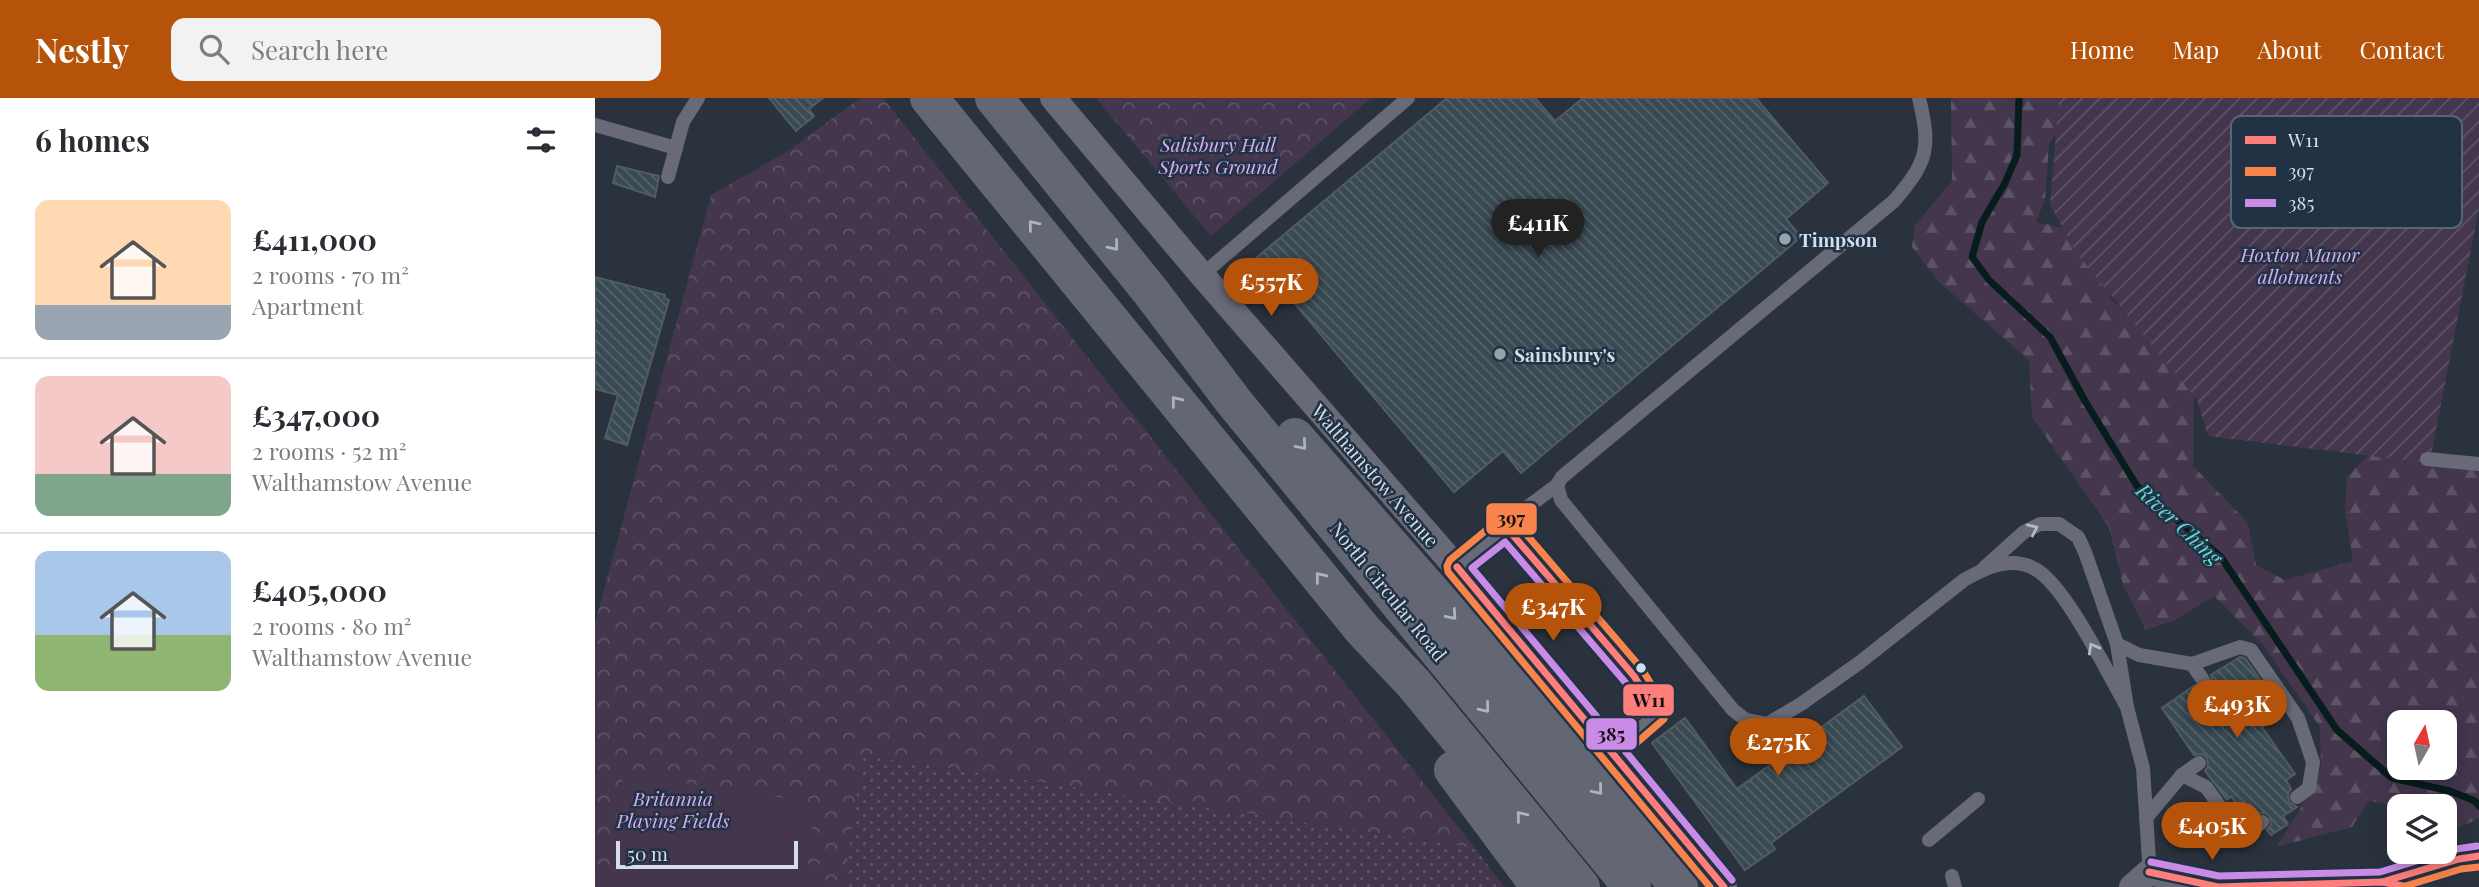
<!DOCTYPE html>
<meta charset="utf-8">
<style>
body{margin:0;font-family:"Playfair Display",serif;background:#f2f2f3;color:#2b2b33;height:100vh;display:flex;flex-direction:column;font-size:26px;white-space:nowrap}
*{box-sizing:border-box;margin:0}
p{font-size:23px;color:#7c7c81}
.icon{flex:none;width:38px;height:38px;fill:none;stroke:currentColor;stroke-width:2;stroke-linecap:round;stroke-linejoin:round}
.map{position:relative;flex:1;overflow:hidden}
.panel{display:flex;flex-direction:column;background:#fff;width:595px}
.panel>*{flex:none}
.needle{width:46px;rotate:9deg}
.buttons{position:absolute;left:1792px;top:612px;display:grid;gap:14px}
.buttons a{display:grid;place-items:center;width:70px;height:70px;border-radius:14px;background:#fff;box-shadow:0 4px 18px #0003;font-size:35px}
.scale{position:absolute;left:21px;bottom:18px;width:182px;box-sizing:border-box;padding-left:7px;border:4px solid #d4deea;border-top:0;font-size:19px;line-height:24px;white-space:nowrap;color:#d4deea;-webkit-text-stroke:5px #223245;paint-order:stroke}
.price{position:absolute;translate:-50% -60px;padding:0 16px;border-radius:24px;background:#b45309;color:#fff;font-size:23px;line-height:46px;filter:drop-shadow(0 2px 4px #0008)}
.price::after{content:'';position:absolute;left:50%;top:42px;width:21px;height:16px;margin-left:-10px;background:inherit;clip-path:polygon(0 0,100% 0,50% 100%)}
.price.active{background:#222;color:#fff}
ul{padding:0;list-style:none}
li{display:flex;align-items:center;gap:21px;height:175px;padding:0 35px}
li+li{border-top:2px solid #e1e1e2}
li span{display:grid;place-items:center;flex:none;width:196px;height:140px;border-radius:14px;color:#555}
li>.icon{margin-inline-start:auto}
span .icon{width:84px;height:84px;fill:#fffc;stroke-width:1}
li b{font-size:30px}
h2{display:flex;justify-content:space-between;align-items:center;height:84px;padding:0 35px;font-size:30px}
header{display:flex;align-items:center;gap:42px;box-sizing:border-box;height:98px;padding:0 35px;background:#b45309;color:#fff}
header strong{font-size:33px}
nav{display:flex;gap:38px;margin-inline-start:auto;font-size:24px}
.search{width:490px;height:63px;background:#f2f2f3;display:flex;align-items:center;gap:18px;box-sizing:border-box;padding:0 24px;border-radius:14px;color:#7c7c81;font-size:26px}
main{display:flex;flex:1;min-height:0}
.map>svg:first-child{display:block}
.grass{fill:url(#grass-dots)}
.forest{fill:url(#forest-firs);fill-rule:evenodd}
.park{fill:url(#park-crowns)}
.garden{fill:url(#garden-furrows)}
.pitch{fill:#43364d}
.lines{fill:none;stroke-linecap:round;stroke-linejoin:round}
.stream{stroke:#071c1c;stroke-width:7}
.building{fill:url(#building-back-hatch);stroke:#515b62;stroke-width:2}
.lane{stroke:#696a78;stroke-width:14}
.street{stroke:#696a78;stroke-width:26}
.highway{stroke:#636774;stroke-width:38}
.bus-1-casing{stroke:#223245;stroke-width:12}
.bus-2-casing{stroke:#223245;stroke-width:12}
.bus-3-casing{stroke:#223245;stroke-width:12}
.bus-1{stroke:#fd7e7b;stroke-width:7}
.bus-2{stroke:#f8844c;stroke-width:7}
.bus-3{stroke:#ca8be6;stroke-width:7}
.oneway{stroke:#acb4c1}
.oneway2{stroke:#b4bbc8}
.poi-dot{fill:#98a2ad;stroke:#223245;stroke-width:2.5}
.bus-dot{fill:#d4deea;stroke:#223245;stroke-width:2.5}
.labels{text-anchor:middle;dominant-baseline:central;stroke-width:5;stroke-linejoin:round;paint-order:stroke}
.park-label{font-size:19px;font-style:italic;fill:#d9acf0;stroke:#223245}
.poi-label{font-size:19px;font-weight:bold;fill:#d4deea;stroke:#223245;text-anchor:start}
.street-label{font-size:19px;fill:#d4deea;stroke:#223245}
.water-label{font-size:21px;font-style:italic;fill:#64d9d3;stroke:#223245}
.key{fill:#223245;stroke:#576677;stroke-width:2}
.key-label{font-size:19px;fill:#d4deea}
.line-badge{stroke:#223245;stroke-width:2.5}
.pale-badge-label{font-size:19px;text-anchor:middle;font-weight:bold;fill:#111}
</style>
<header>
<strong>Nestly</strong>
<div class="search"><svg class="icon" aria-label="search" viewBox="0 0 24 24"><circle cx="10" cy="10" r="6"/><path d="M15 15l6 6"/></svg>Search here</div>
<nav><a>Home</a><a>Map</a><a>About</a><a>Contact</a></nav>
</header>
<main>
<section class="panel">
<h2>6 homes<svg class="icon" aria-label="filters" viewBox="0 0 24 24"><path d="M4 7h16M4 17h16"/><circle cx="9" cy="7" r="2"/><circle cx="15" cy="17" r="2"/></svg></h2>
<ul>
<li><span style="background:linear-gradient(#ffd9b3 75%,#9aa5b1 0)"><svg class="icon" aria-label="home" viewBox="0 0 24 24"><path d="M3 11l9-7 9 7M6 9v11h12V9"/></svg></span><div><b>£411,000</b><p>2 rooms · 70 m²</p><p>Apartment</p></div></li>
<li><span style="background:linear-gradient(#f6c9c9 70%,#7fa58c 0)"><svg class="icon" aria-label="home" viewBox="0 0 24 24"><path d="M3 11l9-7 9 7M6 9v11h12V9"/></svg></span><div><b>£347,000</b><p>2 rooms · 52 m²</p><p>Walthamstow Avenue</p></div></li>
<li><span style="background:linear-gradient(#a9c7e8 60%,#8fb573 0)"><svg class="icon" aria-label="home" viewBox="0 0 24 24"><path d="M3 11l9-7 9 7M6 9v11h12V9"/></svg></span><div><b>£405,000</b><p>2 rooms · 80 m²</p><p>Walthamstow Avenue</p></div></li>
</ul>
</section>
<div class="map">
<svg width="1884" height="789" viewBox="0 0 1884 789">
<defs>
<pattern id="grass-dots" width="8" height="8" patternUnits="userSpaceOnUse" patternTransform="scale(1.75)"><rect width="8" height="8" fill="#43364d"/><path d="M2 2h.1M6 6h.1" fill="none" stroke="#5d5367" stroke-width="1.8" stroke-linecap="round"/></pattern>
<pattern id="forest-firs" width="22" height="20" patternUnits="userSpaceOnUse" patternTransform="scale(1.75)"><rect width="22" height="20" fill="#43364d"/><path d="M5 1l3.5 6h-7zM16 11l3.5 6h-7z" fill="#5d5367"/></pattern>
<pattern id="park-crowns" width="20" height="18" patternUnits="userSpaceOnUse" patternTransform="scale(1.75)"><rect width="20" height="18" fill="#43364d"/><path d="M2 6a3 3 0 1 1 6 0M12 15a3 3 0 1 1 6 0" fill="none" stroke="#5d5367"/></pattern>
<pattern id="garden-furrows" width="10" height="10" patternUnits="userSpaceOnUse" patternTransform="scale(1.75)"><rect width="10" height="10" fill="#43364d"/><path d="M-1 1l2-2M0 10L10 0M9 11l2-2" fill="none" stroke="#5d5367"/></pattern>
<pattern id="building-back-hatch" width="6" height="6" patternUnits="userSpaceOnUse" patternTransform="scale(1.75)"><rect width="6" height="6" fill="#394a53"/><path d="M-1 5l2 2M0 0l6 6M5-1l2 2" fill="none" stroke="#55646c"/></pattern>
</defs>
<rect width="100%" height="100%" fill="#2a333d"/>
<polygon class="grass" points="266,657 880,750 909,789 249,789"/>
<path class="forest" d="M 1356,0 L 1465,0 L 1469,24 L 1454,46 L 1450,101 L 1441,124 L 1483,133 L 1525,161 L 1514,199 L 1580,263 L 1599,295 L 1598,368 L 1653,425 L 1661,467 L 1690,482 L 1758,463 L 1750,413 L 1752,379 L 1786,344 L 1824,364 L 1884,372 L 1884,720 L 1864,730 L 1850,723 L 1850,709 L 1807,709 L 1773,703 L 1757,729 L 1681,749 L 1702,717 L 1726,671 L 1725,629 L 1668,547 L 1619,498 L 1580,522 L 1551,532 L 1528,487 L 1514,429 L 1437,319 L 1434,262 L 1345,185 L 1317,149 L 1320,127 L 1357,83 ZM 1804,625 L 1850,625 L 1850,670 L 1804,670 Z"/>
<g class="park">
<polygon points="265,0 288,0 880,750 267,657 249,789 0,789 0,525 116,97 193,53"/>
<polygon points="501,0 776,0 616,138"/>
</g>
<polygon class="garden" points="1464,0 1884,0 1884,110 1836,358 1824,364 1613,338 1602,302 1482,156 1455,107"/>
<polygon class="pitch" points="29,676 221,705 209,789 12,789"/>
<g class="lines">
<polyline class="stream" points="1424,0 1422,57 1410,85 1387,124 1377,159 1394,182 1455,239 1490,303 1542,388 1626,459 1742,632 1797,680 1855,693 1880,703 1884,708"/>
</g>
<g class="building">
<polygon points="174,0 228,0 214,11 219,18 201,33"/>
<polygon points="852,0 940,0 960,23 988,0 1161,0 1233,85 1191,121 1206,139 926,375 908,353 859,394 661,160"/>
<polygon points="22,68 64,78 60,99 18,85"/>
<polygon points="0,179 70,197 69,200 74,202 32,347 10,340 23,297 0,291"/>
<polygon points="1645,559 1650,560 1688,615 1667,629 1700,676 1691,682 1696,691 1693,696 1694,704 1702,709 1688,718 1693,726 1676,737 1672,732 1676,727 1674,718 1670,715 1662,716 1655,706 1646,713 1636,698 1632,702 1610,673 1613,668 1612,660 1607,656 1599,657 1567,610 1600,587 1605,591 1613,590 1617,585 1616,577"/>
<polygon points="1269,598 1307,649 1176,745 1180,751 1150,772 1057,645 1090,620 1142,691"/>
</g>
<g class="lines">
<g class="lane">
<polyline points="0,27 81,50"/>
<polyline points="73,79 88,24 103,0"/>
<polyline points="607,177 813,0"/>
<polyline points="1832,361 1884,366"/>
<path d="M 962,387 L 966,402 L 1138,612 L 1151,622 L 1172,626 L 1206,606 L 1264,565 L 1369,482 C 1390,470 1416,457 1440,471 C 1471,488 1513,576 1532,609"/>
<polyline points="911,429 1039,578 1061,614 1017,652"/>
<path d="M 862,469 L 930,411 L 962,387 L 967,379 L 1299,103 C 1333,63 1336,51 1324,0"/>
<polyline points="1389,470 1429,434 1445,426 1464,426 1483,439 1490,454 1522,546 1532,609 1548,670 1555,778"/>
<polyline points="1522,546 1544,557 1597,566 1608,582"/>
<polyline points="1597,566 1645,549 1656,552 1703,620 1718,664 1714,690 1702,699"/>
<polyline points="1587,677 1611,689 1643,734 1652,736 1667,724"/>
<polyline points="1551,720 1587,677 1604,665"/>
<polyline points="1334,742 1383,701"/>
<polyline points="1357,778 1360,789"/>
</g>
<g class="street">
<polyline points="458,0 607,177 935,554 1129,789"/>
<polyline points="1789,784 1864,761 1884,758"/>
<polyline points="1537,789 1554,774 1623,789 1787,784 1813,789"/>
</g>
<g class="highway">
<polyline points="334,0 768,532 819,586 986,789"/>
<polyline points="399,0 556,194 639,304 1037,789"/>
<polyline points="700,339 877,540 1084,789"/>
<polyline points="858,672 945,789"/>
</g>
<g class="bus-1-casing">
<g id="bus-1">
<polyline points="911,429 1039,578 1061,614"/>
<polyline points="862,469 1129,789"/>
<polyline points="1554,774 1623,789 1787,784 1813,789"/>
<polyline points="1787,784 1864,761 1884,758"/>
</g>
</g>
<g class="bus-2-casing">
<g id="bus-2">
<polyline points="1031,654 1069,621 1071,616 1070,609 1047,571 919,422 913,419 906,420 855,462 852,468 853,474 1115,789"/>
<polyline points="1807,789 1866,771 1884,769"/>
</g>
</g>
<g class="bus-3-casing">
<g id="bus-3">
<polygon points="910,444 1030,584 1047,612 1018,638 877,470"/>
<polyline points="1031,654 1137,782"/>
<polyline points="1556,764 1624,778 1785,774 1861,751 1882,748"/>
</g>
</g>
<use href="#bus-1" class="bus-1"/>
<use href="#bus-2" class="bus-2"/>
<use href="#bus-3" class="bus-3"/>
</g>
<defs><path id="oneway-chevron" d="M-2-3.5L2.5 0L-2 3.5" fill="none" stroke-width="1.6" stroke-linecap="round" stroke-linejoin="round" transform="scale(1.75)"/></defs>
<g class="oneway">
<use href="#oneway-chevron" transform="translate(438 127) rotate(-129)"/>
<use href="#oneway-chevron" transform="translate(519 148) rotate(51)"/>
<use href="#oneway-chevron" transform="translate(581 303) rotate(-129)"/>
<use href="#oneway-chevron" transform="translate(707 347) rotate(49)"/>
<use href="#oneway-chevron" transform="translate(725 479) rotate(-129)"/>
<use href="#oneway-chevron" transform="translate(857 517) rotate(49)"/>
<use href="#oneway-chevron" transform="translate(890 610) rotate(51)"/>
<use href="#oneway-chevron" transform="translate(1003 692) rotate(50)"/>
<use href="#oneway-chevron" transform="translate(926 718) rotate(-129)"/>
</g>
<g class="oneway2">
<use href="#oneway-chevron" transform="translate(1438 431) rotate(-25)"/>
<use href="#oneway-chevron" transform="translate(1498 550) rotate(-119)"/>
</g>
<g class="poi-dot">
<circle cx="1190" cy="141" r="7"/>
<circle cx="905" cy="256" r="7"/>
</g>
<circle class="bus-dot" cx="1046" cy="570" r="6"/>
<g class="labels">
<g class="park-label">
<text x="623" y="46">Salisbury Hall<tspan x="623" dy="22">Sports Ground</tspan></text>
<text x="1705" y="156">Hoxton Manor<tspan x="1705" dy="22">allotments</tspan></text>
<text x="78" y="700">Britannia<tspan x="78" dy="22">Playing Fields</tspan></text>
</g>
<g class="poi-label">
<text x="1204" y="141">Timpson</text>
<text x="919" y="256">Sainsbury's</text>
</g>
<g class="street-label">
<text transform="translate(781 377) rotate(49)">Walthamstow Avenue</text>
<text transform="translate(794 493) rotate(51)">North Circular Road</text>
</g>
<g class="water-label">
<text transform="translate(1585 425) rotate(43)">River Ching</text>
</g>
</g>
<rect x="1636" y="18" width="231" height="112" rx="10" class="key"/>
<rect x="1650" y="38" width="31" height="8" fill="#fd7e7b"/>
<rect x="1650" y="69" width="31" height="9" fill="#f8844c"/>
<rect x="1650" y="101" width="31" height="8" fill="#ca8be6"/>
<g class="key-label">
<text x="1693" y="49">W11</text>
<text x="1693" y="80">397</text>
<text x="1693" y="112">385</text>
</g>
<g class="line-badge">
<rect x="890" y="404" width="53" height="34" rx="7" fill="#f8844c"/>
<rect x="1027" y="585" width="53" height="34" rx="7" fill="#fd7e7b"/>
<rect x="990" y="619" width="53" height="34" rx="7" fill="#ca8be6"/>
</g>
<g class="pale-badge-label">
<text x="916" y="427">397</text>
<text x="1054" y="609">W11</text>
<text x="1016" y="643">385</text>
</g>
</svg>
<div class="buttons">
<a><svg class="needle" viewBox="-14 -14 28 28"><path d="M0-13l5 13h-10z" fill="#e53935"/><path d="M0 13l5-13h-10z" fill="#7c7c81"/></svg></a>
<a><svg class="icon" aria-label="layers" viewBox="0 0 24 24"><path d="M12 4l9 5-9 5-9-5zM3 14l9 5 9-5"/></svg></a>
</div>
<div class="scale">50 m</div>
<b class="price active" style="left:943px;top:161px">£411K</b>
<b class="price" style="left:676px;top:220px">£557K</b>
<b class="price" style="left:958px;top:545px">£347K</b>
<b class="price" style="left:1642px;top:642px">£493K</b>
<b class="price" style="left:1183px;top:680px">£275K</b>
<b class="price" style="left:1617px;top:764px">£405K</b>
</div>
</main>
